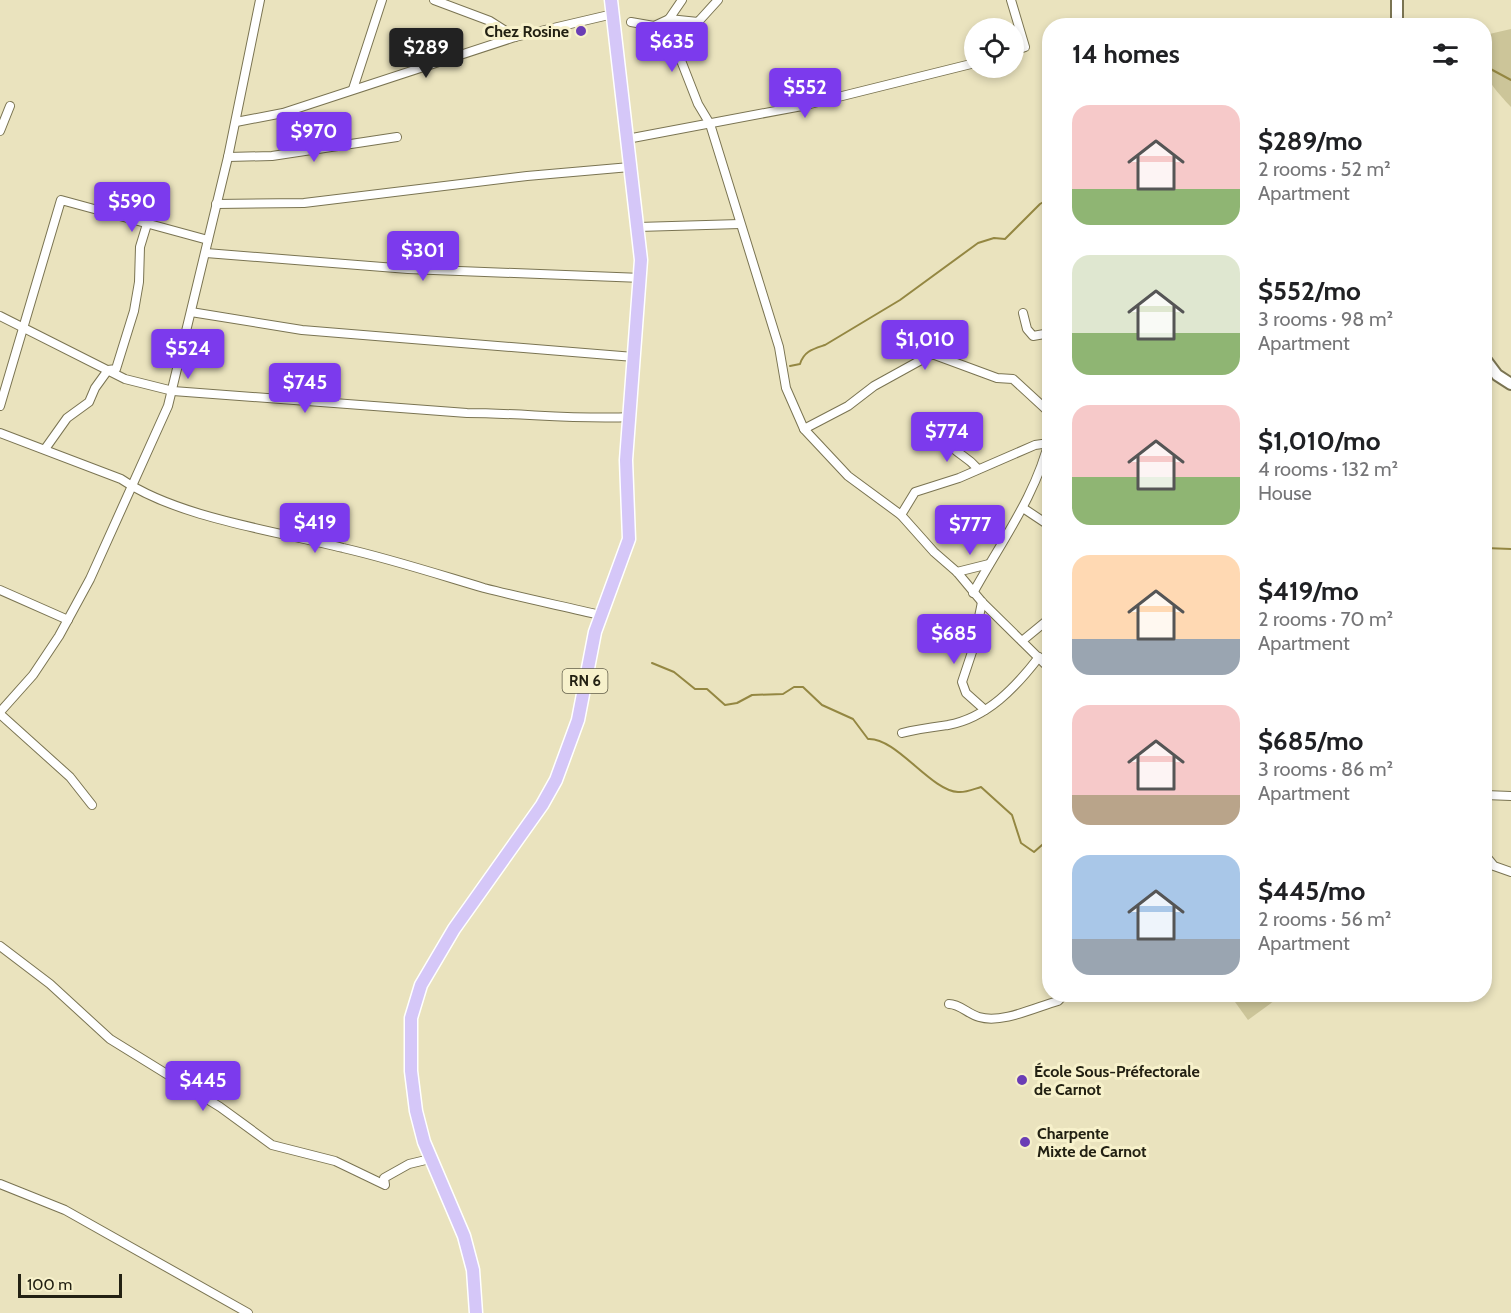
<!DOCTYPE html>
<meta charset="utf-8">
<style>
body{margin:0;font-family:Cabin,sans-serif;background:#f6f6f6;color:#202124;height:100vh;display:flex;flex-direction:column;font-size:22px;white-space:nowrap}
*{box-sizing:border-box;margin:0}
p{font-size:20px;color:#757577}
.icon{flex:none;width:33px;height:33px;fill:none;stroke:currentColor;stroke-width:2;stroke-linecap:round;stroke-linejoin:round}
.map{position:relative;flex:1;overflow:hidden}
.details{position:absolute;left:1042px;top:18px;width:450px;height:984px;display:flex;flex-direction:column;background:#fff;border-radius:24px;box-shadow:0 3px 9px #0003}
.details>*{flex:none}
.controls{position:absolute;left:964px;top:18px;display:grid;gap:12px}
.controls a{display:grid;place-items:center;width:60px;height:60px;border-radius:50%;background:#fff;box-shadow:0 3px 9px #0003;font-size:30px}
.scale{position:absolute;left:18px;bottom:15px;width:104px;box-sizing:border-box;padding-left:6px;border:3px solid #232113;border-top:0;font-size:16px;line-height:21px;white-space:nowrap;color:#232113;-webkit-text-stroke:4px #f7f1cb;paint-order:stroke}
.price{position:absolute;translate:-50% -51px;padding:0 14px;border-radius:6px;background:#7c3aed;color:#fff;font-size:20px;line-height:39px;filter:drop-shadow(0 2px 3px #0008)}
.price::after{content:'';position:absolute;left:50%;top:36px;width:18px;height:14px;margin-left:-9px;background:inherit;clip-path:polygon(0 0,100% 0,50% 100%)}
.price.on{background:#222;color:#fff}
ul{padding:0;list-style:none}
li{display:flex;align-items:center;gap:18px;height:150px;padding:0 30px}
li span{display:grid;place-items:center;flex:none;width:168px;height:120px;border-radius:18px;color:#555}
li>.icon{margin-inline-start:auto}
span .icon{width:72px;height:72px;fill:#fffc;stroke-width:1}
li b{font-size:26px}
h2{display:flex;justify-content:space-between;align-items:center;height:72px;padding:0 30px;font-size:26px}
.map>svg:first-child{display:block}
.green{fill:#ccc599}
.lines{fill:none;stroke-linecap:round;stroke-linejoin:round}
.stream{stroke:#948742;stroke-width:2}
.street-casing{stroke:#7a7452;stroke-width:10}
.secondary-casing{stroke:#7a7452;stroke-width:14}
.primary-casing{stroke:#fff;stroke-width:15}
.street{stroke:#fff;stroke-width:8}
.secondary{stroke:#fff;stroke-width:10}
.primary{stroke:#d5c7f8;stroke-width:12}
.poi-dot{fill:#6a3db5;stroke:#f7f1cb;stroke-width:2}
.labels{text-anchor:middle;dominant-baseline:central;stroke-width:6;stroke-linejoin:round;paint-order:stroke}
.shield{fill:#f7f1cb;stroke:#635f4a;stroke-width:1.5}
.shield-label{font-size:15px;font-weight:bold;fill:#232113}
.poi-label{font-size:16px;font-weight:bold;fill:#232113;stroke:#f7f1cb;text-anchor:start}
</style>
<div class="map">
<svg width="1511" height="1313" viewBox="0 0 1511 1313">
<rect width="100%" height="100%" fill="#eae3be"/>
<g class="green">
<path d="M 1511,29 L 1511,107 C 1482,75 1485,78 1485,35 Z"/>
<polygon points="1230,995 1275,995 1278,998 1248,1020"/>
</g>
<g class="lines">
<g class="stream">
<polyline points="1485,66 1511,80"/>
<path d="M 790,366 L 800,364 C 804,351 813,349 825,345 L 900,300 L 978,243 L 994,238 L 1005,239 L 1040,204 L 1050,198"/>
<polyline points="1485,548 1511,549"/>
<path d="M 652,663 L 674,672 L 695,689 L 707,689 L 725,705 L 737,703 L 752,695 L 783,694 L 794,687 L 803,687 L 822,705 L 853,719 L 868,739 C 896,737 931,791 958,792 C 965,793 974,789 981,787 L 1012,815 L 1021,843 L 1034,852 L 1050,838"/>
</g>
<g class="street-casing">
<g id="street">
<polyline points="434,0 490,21 515,37"/>
<polyline points="1011,0 1025,47 1014,51"/>
<polyline points="669,19 698,22 718,0"/>
<polyline points="631,22 654,26 673,40 698,104 710,124 779,347 786,388 804,429 848,476 901,515 934,552 957,572 982,602 1050,669"/>
<polyline points="654,26 669,19 682,0"/>
<polyline points="353,89 382,0"/>
<polyline points="236,122 283,113 515,37 613,14"/>
<polyline points="0,131 10,106"/>
<polyline points="627,139 802,106 975,63"/>
<polyline points="228,157 272,156 397,137"/>
<polyline points="216,204 304,203 527,176 630,167"/>
<polyline points="638,227 740,224"/>
<polyline points="206,253 408,269 642,278"/>
<polyline points="191,312 302,330 634,357"/>
<polyline points="1023,313 1027,329 1033,336 1050,333"/>
<path d="M 0,316 L 125,379 L 173,391 L 467,413 C 522,413 576,420 631,417"/>
<polyline points="0,406 61,200 208,240"/>
<polyline points="804,429 848,406 874,386 932,354 997,378 1013,379 1050,413"/>
<path d="M 0,433 L 121,479 C 178,518 277,531 343,548 C 391,559 437,574 484,588 C 523,598 562,606 600,615"/>
<path d="M 945,437 C 956,456 964,453 977,468"/>
<polyline points="45,449 67,418 89,402 95,388 108,370 116,369 134,311 139,282 140,247 147,224"/>
<polyline points="1023,508 1050,526"/>
<polyline points="901,515 915,492 959,478 1035,445 1049,443"/>
<polyline points="957,572 989,564"/>
<polyline points="0,590 68,620"/>
<path d="M 973,593 C 1001,542 1037,494 1050,437"/>
<polyline points="982,602 972,652 962,682 966,693 985,710"/>
<polyline points="1022,641 1050,618"/>
<polyline points="0,712 33,675 59,636 90,579 168,406 228,157 260,0"/>
<polyline points="0,714 70,777 92,805"/>
<path d="M 902,733 C 917,729 933,727 948,725 C 987,718 1016,687 1039,657"/>
<polyline points="1485,795 1511,796"/>
<polyline points="1485,855 1494,866 1511,872"/>
<polyline points="0,946 50,984 110,1039 220,1107 272,1145 335,1161 385,1185 384,1178 409,1164 430,1159"/>
<path d="M 949,1004 C 960,1004 968,1014 979,1017 C 1002,1024 1036,1007 1058,1001 L 1065,994"/>
<polyline points="0,1184 65,1210 248,1313"/>
</g>
</g>
<g class="secondary-casing">
<g id="secondary">
<polyline points="1397,26 1397,0"/>
<polyline points="1485,359 1497,375 1511,384"/>
</g>
</g>
<g class="primary-casing">
<polyline id="primary" points="476,1313 473,1270 464,1236 424,1142 416,1111 411,1071 411,1018 421,985 454,929 542,805 556,780 578,720 595,632 629,539 626,460 641,260 611,0"/>
</g>
<use href="#street" class="street"/>
<use href="#secondary" class="secondary"/>
<use href="#primary" class="primary"/>
</g>
<g class="poi-dot">
<circle cx="581" cy="31" r="6"/>
<circle cx="1022" cy="1080" r="6"/>
<circle cx="1025" cy="1142" r="6"/>
</g>
<g class="labels">
<rect class="shield" x="562.5" y="669" width="45" height="24" rx="4.5"/>
<g class="shield-label">
<text x="585" y="681">RN 6</text>
</g>
<g class="poi-label">
<text x="569" y="31" text-anchor="end">Chez Rosine</text>
<text x="1034" y="1071">École Sous-Préfectorale<tspan x="1034" dy="18">de Carnot</tspan></text>
<text x="1037" y="1133">Charpente<tspan x="1037" dy="18">Mixte de Carnot</tspan></text>
</g>
</g>
</svg>
<div class="controls">
<a><svg class="icon" aria-label="locate" viewBox="0 0 24 24"><circle cx="12" cy="12" r="6"/><path d="M12 2v4M12 18v4M2 12h4M18 12h4"/></svg></a>
</div>
<div class="scale">100 m</div>
<b class="price" style="left:672px;top:73px">$635</b>
<b class="price on" style="left:426px;top:79px">$289</b>
<b class="price" style="left:805px;top:119px">$552</b>
<b class="price" style="left:314px;top:163px">$970</b>
<b class="price" style="left:132px;top:233px">$590</b>
<b class="price" style="left:423px;top:282px">$301</b>
<b class="price" style="left:925px;top:371px">$1,010</b>
<b class="price" style="left:188px;top:380px">$524</b>
<b class="price" style="left:305px;top:414px">$745</b>
<b class="price" style="left:947px;top:463px">$774</b>
<b class="price" style="left:315px;top:554px">$419</b>
<b class="price" style="left:970px;top:556px">$777</b>
<b class="price" style="left:954px;top:665px">$685</b>
<b class="price" style="left:203px;top:1112px">$445</b>
<section class="details">
<h2>14 homes<svg class="icon" aria-label="filters" viewBox="0 0 24 24"><path d="M4 7h16M4 17h16"/><circle cx="9" cy="7" r="2"/><circle cx="15" cy="17" r="2"/></svg></h2>
<ul>
<li><span style="background:linear-gradient(#f6c9c9 70%,#8fb573 0)"><svg class="icon" aria-label="home" viewBox="0 0 24 24"><path d="M3 11l9-7 9 7M6 9v11h12V9"/></svg></span><div><b>$289/mo</b><p>2 rooms · 52 m²</p><p>Apartment</p></div></li>
<li><span style="background:linear-gradient(#dfe7d0 65%,#8fb573 0)"><svg class="icon" aria-label="home" viewBox="0 0 24 24"><path d="M3 11l9-7 9 7M6 9v11h12V9"/></svg></span><div><b>$552/mo</b><p>3 rooms · 98 m²</p><p>Apartment</p></div></li>
<li><span style="background:linear-gradient(#f6c9c9 60%,#8fb573 0)"><svg class="icon" aria-label="home" viewBox="0 0 24 24"><path d="M3 11l9-7 9 7M6 9v11h12V9"/></svg></span><div><b>$1,010/mo</b><p>4 rooms · 132 m²</p><p>House</p></div></li>
<li><span style="background:linear-gradient(#ffd9b3 70%,#9aa5b1 0)"><svg class="icon" aria-label="home" viewBox="0 0 24 24"><path d="M3 11l9-7 9 7M6 9v11h12V9"/></svg></span><div><b>$419/mo</b><p>2 rooms · 70 m²</p><p>Apartment</p></div></li>
<li><span style="background:linear-gradient(#f6c9c9 75%,#b9a48a 0)"><svg class="icon" aria-label="home" viewBox="0 0 24 24"><path d="M3 11l9-7 9 7M6 9v11h12V9"/></svg></span><div><b>$685/mo</b><p>3 rooms · 86 m²</p><p>Apartment</p></div></li>
<li><span style="background:linear-gradient(#a9c7e8 70%,#9aa5b1 0)"><svg class="icon" aria-label="home" viewBox="0 0 24 24"><path d="M3 11l9-7 9 7M6 9v11h12V9"/></svg></span><div><b>$445/mo</b><p>2 rooms · 56 m²</p><p>Apartment</p></div></li>
</ul>
</section>
</div>
